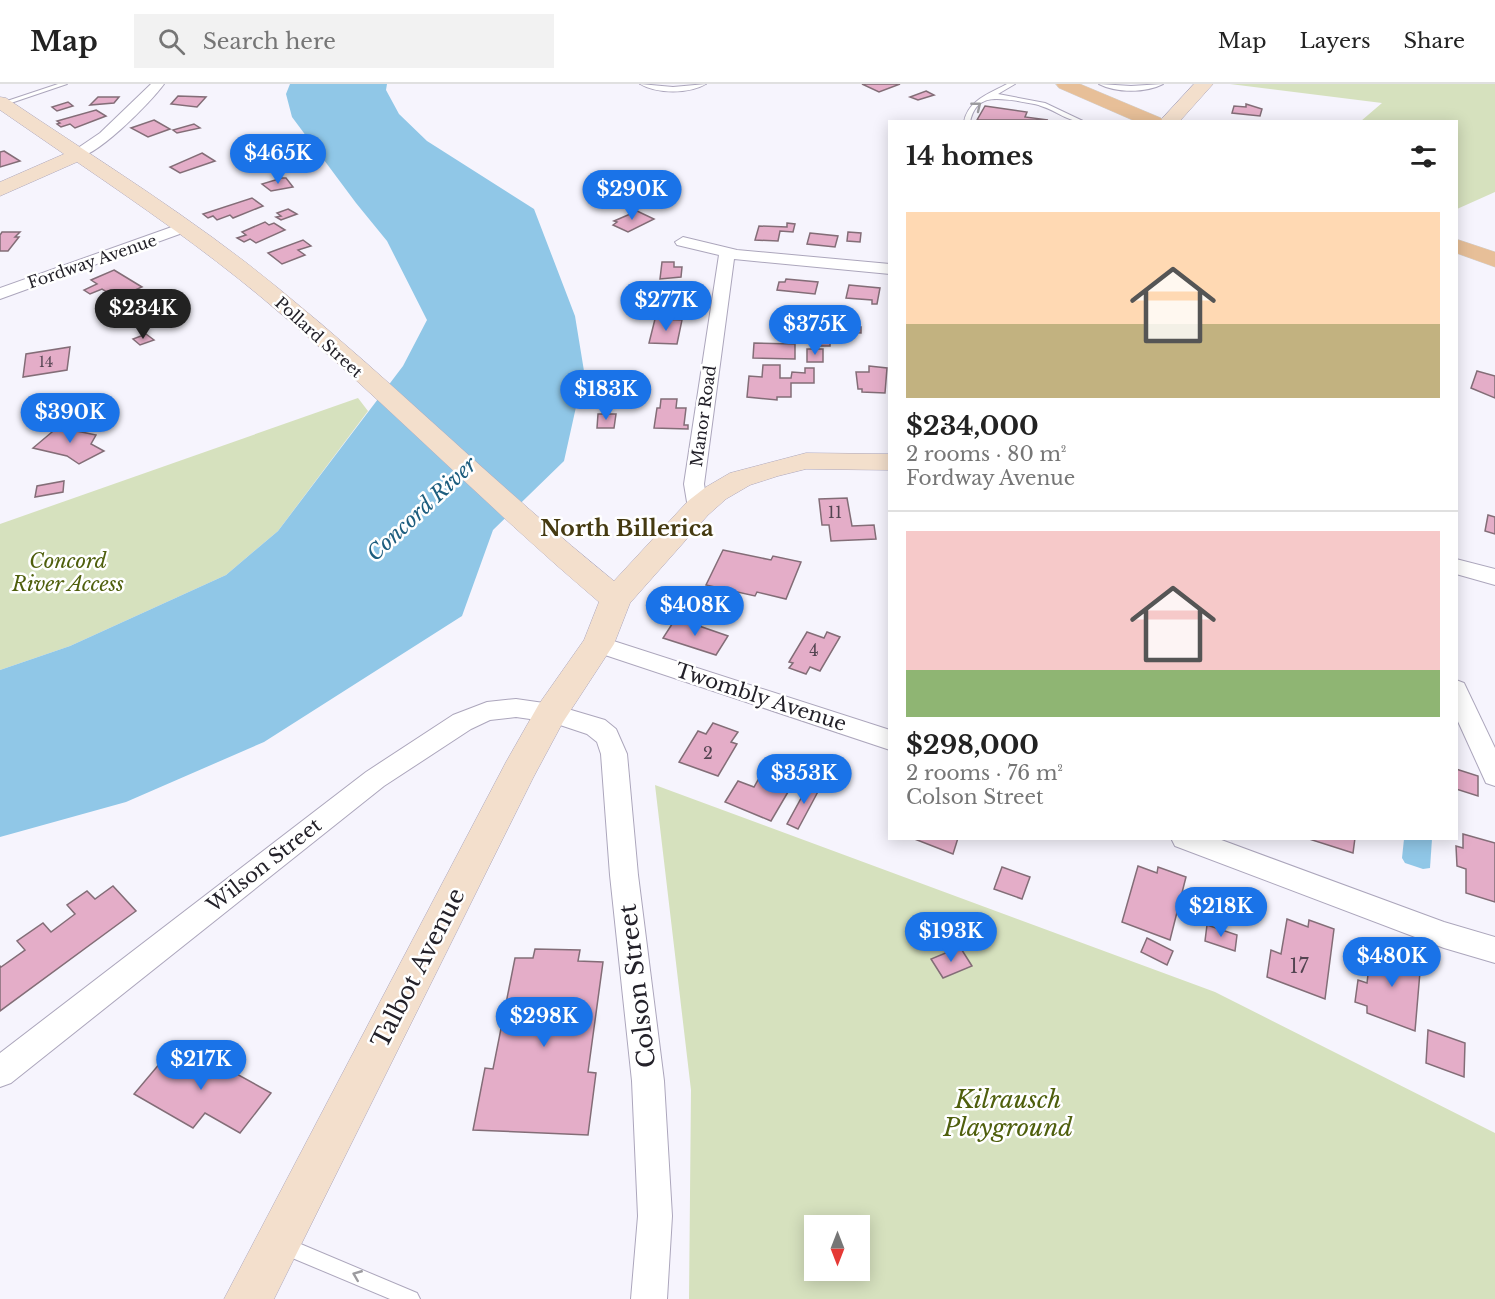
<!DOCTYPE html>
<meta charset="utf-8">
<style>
body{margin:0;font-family:"Libre Baskerville",serif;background:#f2f2f2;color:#222;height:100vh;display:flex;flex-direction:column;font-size:22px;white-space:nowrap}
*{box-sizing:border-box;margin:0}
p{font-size:20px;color:#767676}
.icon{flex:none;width:33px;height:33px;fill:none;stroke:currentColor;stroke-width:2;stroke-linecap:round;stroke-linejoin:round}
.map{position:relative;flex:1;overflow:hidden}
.details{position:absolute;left:888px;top:36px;width:570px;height:720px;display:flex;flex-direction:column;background:#fff;border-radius:0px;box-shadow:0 3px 15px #0003}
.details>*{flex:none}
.needle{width:39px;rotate:180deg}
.tools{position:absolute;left:804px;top:1131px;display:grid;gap:12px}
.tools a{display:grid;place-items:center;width:66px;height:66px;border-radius:0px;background:#fff;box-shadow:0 3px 15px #0003;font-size:30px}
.price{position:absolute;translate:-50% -51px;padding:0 14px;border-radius:21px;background:#1a73e8;color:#fff;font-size:20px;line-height:39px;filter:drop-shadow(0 2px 3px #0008)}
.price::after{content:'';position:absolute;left:50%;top:36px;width:18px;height:14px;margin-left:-9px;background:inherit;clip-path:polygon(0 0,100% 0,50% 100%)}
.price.selected{background:#222;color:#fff}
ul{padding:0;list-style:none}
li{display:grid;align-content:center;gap:12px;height:318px;padding:0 18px}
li+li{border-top:2px solid #e0e0e0}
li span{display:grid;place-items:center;height:186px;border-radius:0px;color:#555}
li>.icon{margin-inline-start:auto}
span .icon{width:108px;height:108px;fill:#fffc;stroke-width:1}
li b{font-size:26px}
h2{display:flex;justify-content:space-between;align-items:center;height:72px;padding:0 18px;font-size:26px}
header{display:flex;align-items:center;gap:36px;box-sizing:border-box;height:84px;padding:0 30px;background:#fff;border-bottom:2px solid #e0e0e0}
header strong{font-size:28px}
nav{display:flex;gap:33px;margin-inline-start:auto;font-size:21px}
.search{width:420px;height:54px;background:#f2f2f2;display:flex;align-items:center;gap:15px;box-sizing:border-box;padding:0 21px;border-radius:0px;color:#767676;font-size:22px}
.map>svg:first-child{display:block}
.green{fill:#d6e1be;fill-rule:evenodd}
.water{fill:#90c7e7}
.building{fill:#e4adc8;stroke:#836d77;stroke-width:1.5}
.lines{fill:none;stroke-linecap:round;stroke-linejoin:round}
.lane-casing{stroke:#aca6bc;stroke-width:2}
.street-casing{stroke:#aca6bc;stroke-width:2}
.secondary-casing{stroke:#aca6bc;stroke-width:1}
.primary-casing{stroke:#d3d3d4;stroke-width:1}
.lane{fill:#fff;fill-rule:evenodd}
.street{fill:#fff;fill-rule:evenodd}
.secondary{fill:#f3dfcc;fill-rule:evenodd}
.primary{fill:#e7bf98;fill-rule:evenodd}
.oneway{stroke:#9c9b9f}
.labels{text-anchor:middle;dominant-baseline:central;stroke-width:5;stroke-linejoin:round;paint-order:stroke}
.far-number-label{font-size:14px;fill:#534451}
.far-street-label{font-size:16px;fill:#232129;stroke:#fff}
.number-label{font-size:16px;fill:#534451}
.park-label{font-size:20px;font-style:italic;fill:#4f5f0d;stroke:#fff}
.street-label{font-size:20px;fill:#232129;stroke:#fff}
.near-number-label{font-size:20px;fill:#534451}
.water-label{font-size:21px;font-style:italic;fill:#1d5d7e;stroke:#fff}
.quarter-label{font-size:22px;font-weight:bold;fill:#453a11;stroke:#fff}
.near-street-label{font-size:24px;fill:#232129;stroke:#fff}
.near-park-label{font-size:24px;font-style:italic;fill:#4f5f0d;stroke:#fff}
</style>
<header>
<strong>Map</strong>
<div class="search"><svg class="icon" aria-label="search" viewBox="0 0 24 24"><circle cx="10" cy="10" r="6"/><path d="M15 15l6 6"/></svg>Search here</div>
<nav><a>Map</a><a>Layers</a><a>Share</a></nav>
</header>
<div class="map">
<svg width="1495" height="1215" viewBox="0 0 1495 1215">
<rect width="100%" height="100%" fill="#f6f4fd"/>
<g class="green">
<polygon points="1230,0 1495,0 1495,108 1457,125 1456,38 1361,37 1382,19"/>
<polygon points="358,314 368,327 278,447 226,491 70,562 0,586 0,440"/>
<path d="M 655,701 L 1215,908 L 1495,1049 L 1495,1215 L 689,1215 L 691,1006 ZM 814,1142 L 860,1142 L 860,1186 L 814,1186 Z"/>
</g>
<g class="water">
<polygon points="290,0 387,0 386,6 399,30 427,57 534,125 575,232 584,287 564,377 493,446 462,532 264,658 126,718 0,753 0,586 70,562 226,491 278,447 403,282 427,236 387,157 356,119 292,33 286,10"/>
<polygon points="1404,755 1432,755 1430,784 1423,785 1405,779 1402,774"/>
</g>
<g class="building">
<polygon points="862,0 900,0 879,8"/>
<polygon points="926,7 934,11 918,16 910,13"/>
<polygon points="178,12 206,13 197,23 171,20"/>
<polygon points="98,13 119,13 114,19 90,21"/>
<polygon points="68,18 73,22 57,27 52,23"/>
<polygon points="1246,20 1262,25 1260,32 1232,29 1234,22 1246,23"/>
<polygon points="985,22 1027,28 1025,33 1048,36 977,36"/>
<polygon points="96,26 106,32 75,44 70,40 61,43 57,40 60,39 57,37"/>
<polygon points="154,36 170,45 148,53 131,44"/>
<polygon points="194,40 200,44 177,49 173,46"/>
<polygon points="4,67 20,77 0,83 0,68"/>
<polygon points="202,69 215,77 180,89 170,83"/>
<polygon points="282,94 286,94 293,103 271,107 262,100"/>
<polygon points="252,114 263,122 233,134 230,131 217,136 213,132 208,134 203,130"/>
<polygon points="288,125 297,130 281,136 276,133 281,132 277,129"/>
<polygon points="637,127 654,135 628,148 613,141 617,138 614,137"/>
<polygon points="265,138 269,141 274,139 285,146 256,159 250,155 244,158 237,154 246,151 242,148"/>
<polygon points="787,139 795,140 793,148 780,147 778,157 755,156 759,142 787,143"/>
<polygon points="2,148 20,148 15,153 19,153 8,167 0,167 0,151"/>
<polygon points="848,148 861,149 860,158 847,157"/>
<polygon points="810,149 838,152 835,163 807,160"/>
<polygon points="303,156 311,162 298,166 305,171 282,180 268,169"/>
<polygon points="662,178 674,178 674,183 682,183 681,193 660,195"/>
<polygon points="114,186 142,203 117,214 102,205 90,210 84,206 97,200 91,196"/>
<polygon points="786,195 818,198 815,210 777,206 779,198 785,198"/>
<polygon points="650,198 650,208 640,208 640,199"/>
<polygon points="849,201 880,204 877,220 872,220 872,216 846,214"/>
<polygon points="655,235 682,236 677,260 649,259"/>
<polygon points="846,242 861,243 861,249 845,248"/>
<polygon points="146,250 154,256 140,261 133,255"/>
<rect x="815" y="256" width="15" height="6"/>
<polygon points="754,259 795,260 795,275 753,274"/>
<polygon points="70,263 67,286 23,293 26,270"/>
<rect x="807" y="265" width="16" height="13"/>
<polygon points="763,281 780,281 780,294 791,294 792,288 805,289 805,284 814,284 814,299 791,299 791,313 777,313 777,316 747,313 749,292 762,293"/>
<polygon points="869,282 887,284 885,309 862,308 862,305 858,305 856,288 869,288"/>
<polygon points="1477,287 1495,292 1495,314 1471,304"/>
<polygon points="661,315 677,315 676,324 686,324 684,341 688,341 688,345 654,344 657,324 660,324"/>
<polygon points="598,330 616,330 614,344 597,344"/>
<polygon points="74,340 84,342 77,347 96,351 91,360 104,367 79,380 67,372 33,364 58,343 67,345"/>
<polygon points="64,397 63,408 35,413 37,402"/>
<polygon points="847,414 852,442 874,441 876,455 831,457 829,441 822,441 819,415"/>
<polygon points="1488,431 1495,433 1495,450 1485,447"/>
<polygon points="723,466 771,476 773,472 801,478 786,515 757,508 755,512 706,501"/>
<polygon points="676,534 728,552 716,571 663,554"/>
<polygon points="807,548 824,554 827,548 840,553 820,587 810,583 806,590 789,584 793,579 789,578"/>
<polygon points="713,639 738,648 731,658 737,660 718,692 679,678 698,647 706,650"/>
<polygon points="1456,685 1478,692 1478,712 1456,705"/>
<polygon points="758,696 788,708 771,737 725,718 738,697 754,703"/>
<polygon points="810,698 821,702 798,745 787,740"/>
<polygon points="1463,750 1495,759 1495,818 1466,809 1466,785 1457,782 1456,762 1463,764"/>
<polygon points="912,754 958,754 953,770"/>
<polygon points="1355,754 1353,769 1309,755 1309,754"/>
<polygon points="1138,782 1157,789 1158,783 1186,793 1170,856 1122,838"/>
<polygon points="1002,783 1030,793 1022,815 994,805"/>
<polygon points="113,802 136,827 0,927 0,882 1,883 25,866 17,857 43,839 51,848 75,830 67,821 87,807 95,815"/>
<polygon points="1287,835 1308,843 1309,836 1334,845 1325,915 1267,893 1271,866 1281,870"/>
<polygon points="1207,841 1237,851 1235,867 1205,857"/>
<polygon points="1147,854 1173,867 1167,881 1141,868"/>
<polygon points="960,863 972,882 943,894 931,875"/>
<polygon points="535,865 580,866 578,877 603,878 588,988 596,989 588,1051 473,1046 485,984 493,985 515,874 533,874"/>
<polygon points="1371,865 1389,872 1390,865 1421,876 1415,947 1367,929 1367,922 1355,918 1358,896 1367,899"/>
<polygon points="1428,946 1465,959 1464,993 1426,979"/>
<polygon points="177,959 198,971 194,976 209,984 215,978 271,1009 240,1049 205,1029 193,1044 134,1010"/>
</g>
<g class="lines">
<g class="lane-casing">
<g id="lane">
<polygon points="58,0 67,0 5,21 0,20 1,19"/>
<path d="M 640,0 L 673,3 L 706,0 C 689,10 657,10 640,0 Z"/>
<path d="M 1007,0 L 1015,0 L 998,10 L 1045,19 L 1085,38 C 1068,38 1057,27 1041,22 C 1034,19 1026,19 1018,17 C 996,14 976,10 970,38 L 964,38 C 968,16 989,10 1007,0 Z"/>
<path d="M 1099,0 L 1131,2 L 1163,0 C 1146,9 1116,9 1099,0 Z"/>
<polygon points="284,1153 417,1209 420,1215 390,1215 278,1168 275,1162 278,1156"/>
</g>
</g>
<g class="street-casing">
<g id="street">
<path d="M 151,0 L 164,0 C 152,17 92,79 72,74 L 70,71 L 72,68 L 100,49 Z"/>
<polygon points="183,139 191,144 188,147 0,215 0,204"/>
<polygon points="683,153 737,166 890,180 890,190 734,175 704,400 708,424 705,429 698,431 691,429 688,424 684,400 719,171 677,161 675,158"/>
<polygon points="1456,475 1495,485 1495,501 1456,490"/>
<polygon points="598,552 890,646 890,666 590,566 586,560 590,554"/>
<polygon points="1456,596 1464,599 1495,664 1495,702 1486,699 1456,633"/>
<polygon points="516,615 551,620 605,636 616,645 627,670 638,791 664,997 672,1132 667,1215 631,1215 638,1132 632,997 610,791 601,670 597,658 587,650 551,638 516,633 490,636 471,645 384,702 11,999 0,1003 0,969 366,688 453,631 487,618"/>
<polygon points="1171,754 1216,754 1444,838 1495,853 1495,879 1444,864 1175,762"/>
</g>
</g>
<g class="secondary-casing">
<g id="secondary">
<polygon points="1194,0 1213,0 1179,38 1159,38"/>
<path d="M 0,13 L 6,14 C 98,76 193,134 278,204 C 394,298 499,404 614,497 L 688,417 L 706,403 L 730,389 L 806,369 L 890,370 L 890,386 L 806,385 L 778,392 L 750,401 L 726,415 L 708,431 L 630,519 L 614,560 L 563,638 L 533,694 L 274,1215 L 224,1215 L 506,678 L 539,620 L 584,556 L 599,518 C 483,420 378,310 261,213 C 202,164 140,121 77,78 L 0,112 L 0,98 L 64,70 L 0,26 Z"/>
</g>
</g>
<g class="primary-casing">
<g id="primary">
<polygon points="1056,0 1080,0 1161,34 1163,38 1137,38 1059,4"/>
<polygon points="1456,155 1495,168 1495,183 1456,169"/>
</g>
</g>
<use href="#lane" class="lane"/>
<use href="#street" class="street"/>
<use href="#secondary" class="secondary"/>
<use href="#primary" class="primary"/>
</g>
<defs><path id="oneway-chevron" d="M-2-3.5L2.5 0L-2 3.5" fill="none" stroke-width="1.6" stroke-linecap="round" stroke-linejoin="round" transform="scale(1.5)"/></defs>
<g class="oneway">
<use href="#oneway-chevron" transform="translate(977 22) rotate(-39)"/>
<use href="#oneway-chevron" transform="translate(357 1191) rotate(-158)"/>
</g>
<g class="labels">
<g class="far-number-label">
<text x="46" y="278">14</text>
</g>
<g class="far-street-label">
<text transform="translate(92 177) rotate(-19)">Fordway Avenue</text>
<text transform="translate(319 253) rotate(42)">Pollard Street</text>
<text transform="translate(703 332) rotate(-82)">Manor Road</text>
</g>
<g class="number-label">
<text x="835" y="428">11</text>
<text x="814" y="566">4</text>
<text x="708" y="669">2</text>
</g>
<g class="park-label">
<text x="68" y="477">Concord<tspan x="68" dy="23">River Access</tspan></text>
</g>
<g class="street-label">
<text transform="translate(761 613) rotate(18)">Twombly Avenue</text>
<text transform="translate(264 781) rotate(-38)">Wilson Street</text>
</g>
<g class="near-number-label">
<text x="1299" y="882">17</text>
</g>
<g class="water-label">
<text transform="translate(422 425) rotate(-43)">Concord River</text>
</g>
<g class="quarter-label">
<text x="627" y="444">North Billerica</text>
</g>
<g class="near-street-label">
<text transform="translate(418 884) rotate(-63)">Talbot Avenue</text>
<text transform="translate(637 902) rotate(-97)">Colson Street</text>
</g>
<g class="near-park-label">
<text x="1008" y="1015">Kilrausch<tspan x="1008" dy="28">Playground</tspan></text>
</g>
</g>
</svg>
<div class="tools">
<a><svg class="needle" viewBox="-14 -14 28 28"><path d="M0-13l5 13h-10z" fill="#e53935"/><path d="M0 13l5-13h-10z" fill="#767676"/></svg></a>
</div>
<b class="price" style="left:278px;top:101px">$465K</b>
<b class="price" style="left:632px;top:137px">$290K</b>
<b class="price" style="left:666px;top:248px">$277K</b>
<b class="price selected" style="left:143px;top:256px">$234K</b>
<b class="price" style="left:815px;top:272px">$375K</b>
<b class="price" style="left:606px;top:337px">$183K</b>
<b class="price" style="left:70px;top:360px">$390K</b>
<b class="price" style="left:695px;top:553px">$408K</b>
<b class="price" style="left:804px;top:721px">$353K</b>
<b class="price" style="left:1221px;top:854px">$218K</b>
<b class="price" style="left:951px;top:879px">$193K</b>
<b class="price" style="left:1392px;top:904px">$480K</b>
<b class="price" style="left:544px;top:964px">$298K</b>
<b class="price" style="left:201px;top:1007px">$217K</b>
<section class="details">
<h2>14 homes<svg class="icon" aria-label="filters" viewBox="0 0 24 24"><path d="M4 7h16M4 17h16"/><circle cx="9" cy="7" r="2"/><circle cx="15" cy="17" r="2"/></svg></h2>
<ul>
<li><span style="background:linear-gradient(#ffd9b3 60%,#c2b280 0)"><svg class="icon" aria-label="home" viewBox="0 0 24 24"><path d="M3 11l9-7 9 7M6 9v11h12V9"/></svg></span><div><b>$234,000</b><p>2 rooms · 80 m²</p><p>Fordway Avenue</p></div></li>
<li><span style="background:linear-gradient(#f6c9c9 75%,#8fb573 0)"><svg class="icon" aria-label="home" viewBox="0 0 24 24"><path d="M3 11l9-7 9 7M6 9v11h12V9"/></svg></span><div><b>$298,000</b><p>2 rooms · 76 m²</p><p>Colson Street</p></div></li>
</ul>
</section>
</div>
